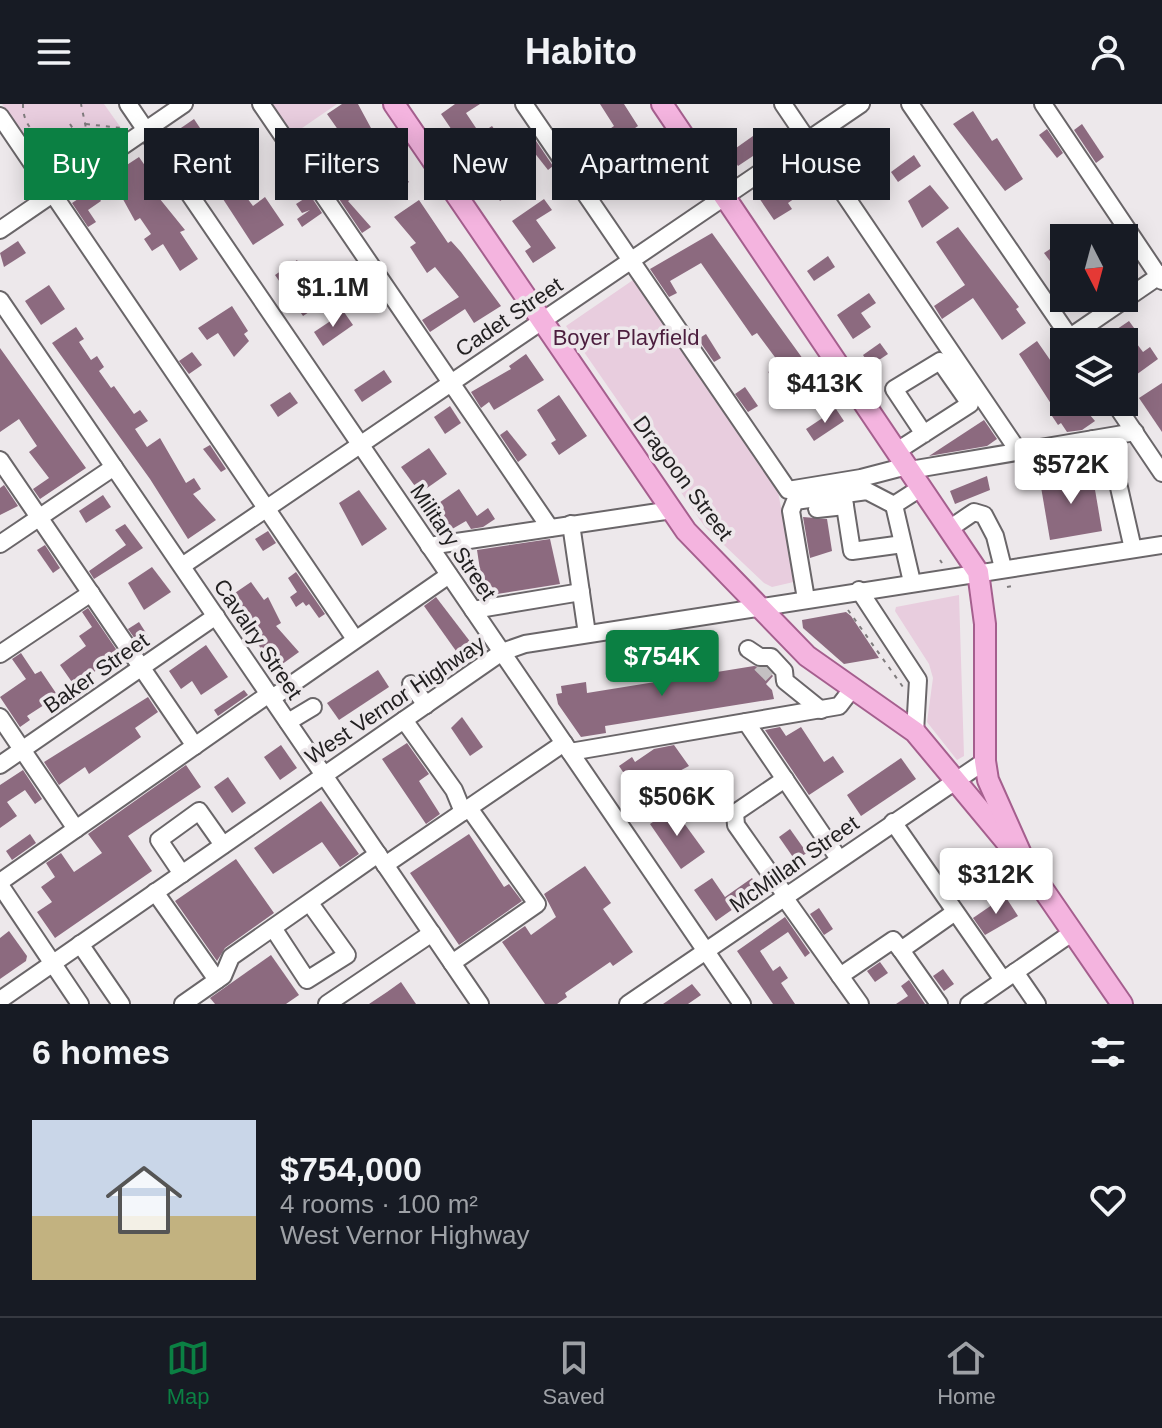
<!DOCTYPE html>
<meta charset="utf-8">
<style>
body{margin:0;font-family:Arial,sans-serif;background:#20242c;color:#f1f3f6;height:100vh;display:flex;flex-direction:column;font-size:30px;white-space:nowrap}
*{box-sizing:border-box;margin:0}
p{font-size:26px;color:#9ea1a6}
.icon{flex:none;width:44px;height:44px;fill:none;stroke:currentColor;stroke-width:2;stroke-linecap:round;stroke-linejoin:round}
.map{position:relative;height:900px;overflow:hidden}
.sheet{display:flex;flex-direction:column;background:#171b24;flex:1}
.sheet>*{flex:none}
.guide{position:absolute;left:24px;top:24px;width:1114px;height:72px;display:flex;gap:16px}
.needle{width:52px;rotate:174deg}
.controls{position:absolute;left:1050px;top:120px;display:grid;gap:16px}
.controls a{display:grid;place-items:center;width:88px;height:88px;border-radius:0px;background:#171b24;box-shadow:0 4px 20px #0003;font-size:40px}
.price{position:absolute;translate:-50% -68px;padding:0 18px;border-radius:8px;background:#fff;color:#222;font-size:26px;line-height:52px;filter:drop-shadow(0 2px 4px #0008)}
.price::after{content:'';position:absolute;left:50%;top:48px;width:24px;height:18px;margin-left:-12px;background:inherit;clip-path:polygon(0 0,100% 0,50% 100%)}
.price.active{background:#0b8043;color:#fff}
ul{padding:0;list-style:none}
li{display:flex;align-items:center;gap:24px;height:200px;padding:0 32px}
li+li{border-top:2px solid #363941}
li span{display:grid;place-items:center;flex:none;width:224px;height:160px;border-radius:0px;color:#555}
li>.icon{margin-inline-start:auto}
span .icon{width:96px;height:96px;fill:#fffc;stroke-width:1}
li b{font-size:34px}
h2{display:flex;justify-content:space-between;align-items:center;height:96px;padding:0 32px;font-size:34px}
.chip{padding:0 28px;border-radius:0px;background:#171b24;box-shadow:0 4px 20px #0003;font-size:28px;line-height:72px}
.chip.active{background:#0b8043;color:#fff}
header{display:flex;justify-content:space-between;align-items:center;height:104px;padding:0 32px;background:#171b24;font-size:36px;font-weight:600}
.tab-bar{display:flex;justify-content:space-around;align-items:center;height:112px;border-top:2px solid #363941;background:#171b24;font-size:22px;color:#9ea1a6}
.tab-bar a{display:grid;justify-items:center;gap:4px}
.tab-bar .active{color:#0b8043}
.map>svg:first-child{display:block}
.green{fill:#e8cdde}
.building{fill:#8c6a7f}
.lines{fill:none;stroke-linecap:round;stroke-linejoin:round}
.minor-tunnel{stroke:#c4c0c2;stroke-width:16;stroke-dasharray:16 8;stroke-linecap:butt}
.minor-casing{stroke:#6a6669;stroke-width:20}
.major-casing{stroke:#a55f8e;stroke-width:24}
.path{stroke:#7f7b7d;stroke-width:2;stroke-dasharray:4 6;stroke-linecap:butt}
.minor{stroke:#fff;stroke-width:16}
.major{stroke:#f4b4df;stroke-width:20}
.labels{text-anchor:middle;dominant-baseline:central;stroke-width:7;stroke-linejoin:round;paint-order:stroke}
.street-label{font-size:22px;fill:#211f20;stroke:#ede8eb}
.park-label{font-size:22px;fill:#4c1e3e;stroke:#ede8eb}
</style>
<header><svg class="icon" aria-label="menu" viewBox="0 0 24 24"><path d="M4 6h16M4 12h16M4 18h16"/></svg>Habito<svg class="icon" aria-label="person" viewBox="0 0 24 24"><circle cx="12" cy="8" r="4"/><path d="M4 21q1-7 8-7t8 7"/></svg></header>
<div class="map">
<svg width="1162" height="900" viewBox="0 0 1162 900">
<rect width="100%" height="100%" fill="#ede8eb"/>
<g class="green">
<polygon points="2,0 104,0 121,24 50,71"/>
<polygon points="267,0 337,0 289,33"/>
<polygon points="636,174 777,382 793,468 798,477 772,483 764,479 705,423 566,222"/>
<polygon points="959,491 964,652 957,656 927,618 933,574 929,560 895,507 896,503"/>
</g>
<g class="building">
<polygon points="342,0 358,0 378,37 409,78 386,94 359,49 350,55 342,44 348,40 327,10"/>
<polygon points="455,0 480,0 466,9 480,30 492,22 531,77 500,97 441,10"/>
<polygon points="600,0 624,0 638,22 612,40 604,29 614,22"/>
<polygon points="973,7 992,37 997,34 1023,75 1005,87 953,20"/>
<polygon points="194,15 214,45 224,38 232,50 241,64 230,71 253,102 265,93 284,121 253,141 178,26"/>
<polygon points="1082,20 1104,53 1096,59 1074,26"/>
<polygon points="1047,25 1063,49 1057,54 1039,31"/>
<polygon points="530,28 553,62 548,66 522,33"/>
<polygon points="753,32 762,46 738,62 729,49"/>
<polygon points="914,51 921,62 898,78 891,68"/>
<polygon points="139,53 148,66 144,68 154,82 151,84 185,126 180,128 198,155 180,167 163,140 152,147 144,135 151,130 140,114 135,117 119,88 123,85 113,70"/>
<polygon points="810,59 821,76 788,99 792,105 774,116 759,94"/>
<polygon points="671,68 679,80 661,92 653,80"/>
<polygon points="930,81 949,104 922,124 908,97"/>
<polygon points="345,83 353,94 348,97 371,123 362,129 335,89"/>
<polygon points="93,85 101,97 88,106 96,118 88,123 72,99"/>
<polygon points="310,91 322,109 302,123 297,115 310,106 302,109 296,100"/>
<polygon points="544,95 552,106 536,116 556,144 533,159 525,147 531,143 512,117"/>
<polygon points="419,96 448,139 451,137 461,148 501,202 474,219 465,205 430,228 422,216 459,193 435,163 427,169 410,143 416,139 394,113"/>
<polygon points="958,123 1019,203 1016,205 1026,219 1002,236 973,194 942,215 934,202 965,181 936,138"/>
<polygon points="712,129 816,273 785,294 768,268 780,260 757,229 752,232 701,159 670,177 677,189 669,193 650,165"/>
<polygon points="1064,136 1064,176 1044,149"/>
<polygon points="18,137 26,149 4,163 0,149"/>
<polygon points="828,152 835,163 814,177 807,167"/>
<polygon points="297,156 315,185 320,182 329,195 303,212 275,171"/>
<polygon points="49,181 65,205 41,221 25,197"/>
<polygon points="869,189 876,199 861,209 871,223 853,235 837,211"/>
<polygon points="232,202 248,227 244,230 249,237 234,253 218,229 207,236 198,224"/>
<polygon points="344,208 353,221 323,242 314,228"/>
<polygon points="1129,217 1137,228 1131,232 1143,248 1150,243 1158,255 1129,276 1124,269 1124,238 1098,238"/>
<polygon points="76,223 84,235 79,238 91,256 97,252 104,263 99,267 111,284 114,282 134,310 140,306 148,317 135,325 147,343 160,334 186,379 194,374 201,385 193,390 216,416 188,435 150,375 52,239"/>
<polygon points="706,230 721,254 714,258 698,235"/>
<polygon points="1037,237 1064,276 1064,298 1079,298 1095,317 1082,326 1067,328 1061,319 1058,321 1050,309 1055,306 1019,250"/>
<polygon points="880,239 888,250 870,262 863,251"/>
<polygon points="0,244 86,364 40,395 33,385 49,374 29,348 37,342 19,315 0,328"/>
<polygon points="192,248 202,261 189,270 179,257"/>
<polygon points="526,250 544,276 494,306 489,298 481,304 471,288 511,265 509,262"/>
<polygon points="384,266 392,278 362,298 354,286"/>
<polygon points="1162,279 1162,328 1139,294"/>
<polygon points="745,283 758,302 748,308 735,290"/>
<polygon points="290,288 298,299 278,313 270,301"/>
<polygon points="559,291 587,332 559,351 551,339 556,336 537,306"/>
<polygon points="450,302 461,319 445,330 434,313"/>
<polygon points="836,305 844,317 814,337 806,325"/>
<polygon points="984,316 997,335 987,342 929,352"/>
<polygon points="507,326 527,351 518,358 500,331"/>
<polygon points="210,341 226,365 221,368 203,345"/>
<polygon points="429,344 447,370 420,389 401,363"/>
<polygon points="1092,368 1102,427 1050,436 1040,377"/>
<polygon points="987,372 990,386 955,400 950,387"/>
<polygon points="4,381 18,402 0,411 0,384"/>
<polygon points="459,385 477,412 488,404 495,415 483,423 471,425 466,417 447,428 430,405"/>
<polygon points="359,386 387,425 362,442 339,399"/>
<polygon points="103,391 111,403 86,419 79,407"/>
<polygon points="803,413 827,415 832,447 810,454"/>
<polygon points="125,420 143,444 94,475 89,467 126,441 115,426"/>
<polygon points="268,427 276,439 263,447 255,435"/>
<polygon points="550,435 560,480 484,492 477,446"/>
<polygon points="45,441 60,464 53,469 37,446"/>
<polygon points="152,463 171,488 144,506 128,479"/>
<polygon points="296,468 325,510 319,514 309,500 306,502 303,498 296,503 290,493 297,488 288,474"/>
<polygon points="251,478 264,496 268,493 281,519 276,522 299,548 274,566 229,493"/>
<polygon points="436,493 475,544 461,554 424,502"/>
<polygon points="88,504 120,551 74,581 60,561 86,542 79,532 92,523 82,508"/>
<polygon points="846,508 851,512 879,554 844,560 803,524 802,516"/>
<polygon points="139,518 148,532 138,539 128,525"/>
<polygon points="206,541 228,573 201,591 192,577 181,585 169,567"/>
<polygon points="21,549 35,570 41,567 58,592 27,612 30,616 20,623 0,593 26,575 12,555"/>
<polygon points="754,562 766,564 773,572 766,580 772,586 774,595 605,622 606,629 581,633 558,600 556,590 562,589 561,582 586,578 587,589"/>
<polygon points="378,566 389,583 339,616 327,599"/>
<polygon points="244,586 248,591 218,612 214,606"/>
<polygon points="148,593 158,608 135,624 141,633 89,670 85,663 59,681 44,658"/>
<polygon points="462,613 483,643 470,652 451,624"/>
<polygon points="780,623 786,632 801,623 824,658 833,652 844,668 809,691 765,626"/>
<polygon points="407,639 429,670 419,677 440,710 426,720 382,655"/>
<polygon points="281,641 297,664 280,676 264,653"/>
<polygon points="674,641 689,662 666,674 664,672 638,690 619,662 632,653 635,658 654,645"/>
<polygon points="901,654 916,675 861,712 847,691"/>
<polygon points="186,661 201,683 128,732 152,767 55,834 37,808 52,798 41,783 55,773 46,759 61,749 74,768 102,749 88,730"/>
<polygon points="23,666 42,695 35,700 25,686 7,698 17,712 0,724 0,681"/>
<polygon points="228,673 246,699 232,709 214,683"/>
<polygon points="321,697 359,750 340,763 322,738 273,770 254,744"/>
<polygon points="673,704 705,748 681,765 650,720"/>
<polygon points="790,725 807,749 795,756 779,733"/>
<polygon points="30,730 36,739 12,756 6,747"/>
<polygon points="469,730 504,783 509,780 522,797 459,841 410,769"/>
<polygon points="236,755 274,809 225,844 217,857 175,797"/>
<polygon points="585,762 611,799 603,805 633,848 613,862 610,858 565,889 567,893 557,900 545,900 502,838 525,822 531,831 556,813 544,790"/>
<polygon points="981,766 989,777 969,790 961,779"/>
<polygon points="712,774 725,793 752,774 760,786 716,817 694,786"/>
<polygon points="1005,792 1018,812 985,831 973,814"/>
<polygon points="819,804 833,825 824,831 810,810"/>
<polygon points="785,813 810,849 805,853 788,828 760,847 773,867 780,862 788,874 781,879 795,900 773,900 737,847"/>
<polygon points="9,827 27,852 26,857 0,875 0,834"/>
<polygon points="271,851 299,891 286,900 215,900 210,894"/>
<polygon points="880,858 888,869 875,878 867,867"/>
<polygon points="943,865 954,880 944,887 933,872"/>
<polygon points="909,876 925,900 896,900 908,892 901,882"/>
<polygon points="401,878 416,900 369,900 387,888"/>
<polygon points="692,880 701,891 688,900 663,900"/>
</g>
<g class="lines">
<polyline class="minor-tunnel" points="760,560 772,572"/>
<g class="minor-casing">
<g id="minor">
<polyline points="128,0 742,900"/>
<polyline points="261,0 550,424"/>
<polyline points="524,0 788,386 861,374 907,362"/>
<polyline points="783,0 1019,348"/>
<polyline points="910,0 1073,238"/>
<polyline points="1043,0 1162,177"/>
<polyline points="0,12 355,535"/>
<polyline points="0,126 184,0"/>
<polyline points="0,196 480,900"/>
<polyline points="1070,233 1162,170"/>
<polyline points="1114,298 1162,369"/>
<polyline points="1093,335 1113,357 1133,445"/>
<polyline points="897,347 970,300 940,257 894,285 924,330"/>
<polyline points="0,356 195,642"/>
<polyline points="910,366 1135,328"/>
<polyline points="843,389 852,447 903,440"/>
<polyline points="817,405 845,402"/>
<polyline points="571,420 587,530"/>
<polyline points="949,425 974,408 984,411 995,432 1003,464"/>
<polyline points="0,440 114,363"/>
<polyline points="429,442 672,406"/>
<polyline points="182,462 861,0"/>
<polyline points="912,478 894,401 922,383"/>
<polyline points="859,486 918,576 915,628"/>
<polyline points="806,495 791,407 795,397 867,387 894,401"/>
<polyline points="473,506 581,488"/>
<polyline points="748,545 760,553 771,553 784,567 785,577 821,606"/>
<polyline points="0,550 91,489"/>
<polyline points="411,580 426,601"/>
<polyline points="272,594 449,471"/>
<polyline points="0,613 76,725"/>
<polyline points="404,616 454,686 463,708"/>
<polyline points="288,618 313,603"/>
<polyline points="746,618 839,755"/>
<polyline points="570,648 839,602 852,585"/>
<polyline points="0,661 216,512"/>
<polyline points="785,675 735,709 736,721 786,792"/>
<polyline points="893,718 1003,876"/>
<polyline points="385,761 564,639"/>
<polyline points="182,770 159,736 199,707 223,741"/>
<polyline points="0,778 269,590"/>
<polyline points="0,781 80,900"/>
<polyline points="155,788 217,876"/>
<polyline points="784,793 860,900"/>
<polyline points="273,824 307,876 347,851 314,805"/>
<polyline points="80,840 121,900"/>
<polyline points="901,846 939,900"/>
<polyline points="452,859 537,800 469,704"/>
<polyline points="1015,868 1037,900"/>
<polyline points="840,872 893,836 901,846 955,808"/>
<polyline points="0,896 502,548 525,540 1162,441"/>
<polyline points="183,900 223,872 231,853 378,750"/>
<polyline points="327,900 432,829"/>
<polyline points="628,900 985,657"/>
<polyline points="969,900 1073,828"/>
</g>
</g>
<g class="major-casing">
<g id="major">
<polyline points="394,0 686,427 807,552 915,628 1009,741"/>
<polyline points="662,0 978,468 985,520 985,657 988,676 1025,759 1122,900"/>
</g>
</g>
<g class="path">
<path d="M 23,0 C 22,35 62,49 86,24 L 81,0"/>
<polyline points="70,20 77,31"/>
<polyline points="86,20 121,24"/>
<polyline points="57,67 58,39"/>
<polyline points="940,456 942,459"/>
<polyline points="1007,483 1012,482"/>
<polyline points="848,506 903,583"/>
</g>
<use href="#minor" class="minor"/>
<use href="#major" class="major"/>
</g>
<g class="labels">
<g class="street-label">
<text transform="translate(509 213) rotate(-34)">Cadet Street</text>
<text transform="translate(683 374) rotate(53)">Dragoon Street</text>
<text transform="translate(453 438) rotate(56)">Military Street</text>
<text transform="translate(258 535) rotate(56)">Cavalry Street</text>
<text transform="translate(96 569) rotate(-35)">Baker Street</text>
<text transform="translate(395 596) rotate(-34)">West Vernor Highway</text>
<text transform="translate(794 760) rotate(-35)">McMillan Street</text>
</g>
<g class="park-label">
<text x="626" y="233">Boyer Playfield</text>
</g>
</g>
</svg>
<div class="controls">
<a><svg class="needle" viewBox="-14 -14 28 28"><path d="M0-13l5 13h-10z" fill="#e53935"/><path d="M0 13l5-13h-10z" fill="#9ea1a6"/></svg></a>
<a><svg class="icon" aria-label="layers" viewBox="0 0 24 24"><path d="M12 4l9 5-9 5-9-5zM3 14l9 5 9-5"/></svg></a>
</div>
<b class="price" style="left:333px;top:225px">$1.1M</b>
<b class="price" style="left:825px;top:321px">$413K</b>
<b class="price" style="left:1071px;top:402px">$572K</b>
<b class="price active" style="left:662px;top:594px">$754K</b>
<b class="price" style="left:677px;top:734px">$506K</b>
<b class="price" style="left:996px;top:812px">$312K</b>
<div class="guide">
<a class="chip active">Buy</a>
<a class="chip">Rent</a>
<a class="chip">Filters</a>
<a class="chip">New</a>
<a class="chip">Apartment</a>
<a class="chip">House</a>
</div>
</div>
<section class="sheet">
<h2>6 homes<svg class="icon" aria-label="filters" viewBox="0 0 24 24"><path d="M4 7h16M4 17h16"/><circle cx="9" cy="7" r="2"/><circle cx="15" cy="17" r="2"/></svg></h2>
<ul>
<li><span style="background:linear-gradient(#c9d6e8 60%,#c2b280 0)"><svg class="icon" aria-label="home" viewBox="0 0 24 24"><path d="M3 11l9-7 9 7M6 9v11h12V9"/></svg></span><div><b>$754,000</b><p>4 rooms · 100 m²</p><p>West Vernor Highway</p></div><svg class="icon" aria-label="heart" viewBox="0 0 24 24"><path d="M12 20l-8-8c-3-5 5-10 8-4 3-6 11-1 8 4z"/></svg></li>
</ul>
</section>
<nav class="tab-bar">
<a class="active"><svg class="icon" aria-label="map" viewBox="0 0 24 24"><path d="M3 6l6-2 6 2 6-2v14l-6 2-6-2-6 2zM9 4v14M15 6v14"/></svg>Map</a>
<a><svg class="icon" aria-label="saved" viewBox="0 0 24 24"><path d="M7 4h10v16l-5-4-5 4z"/></svg>Saved</a>
<a><svg class="icon" aria-label="home" viewBox="0 0 24 24"><path d="M3 11l9-7 9 7M6 9v11h12V9"/></svg>Home</a>
</nav>
